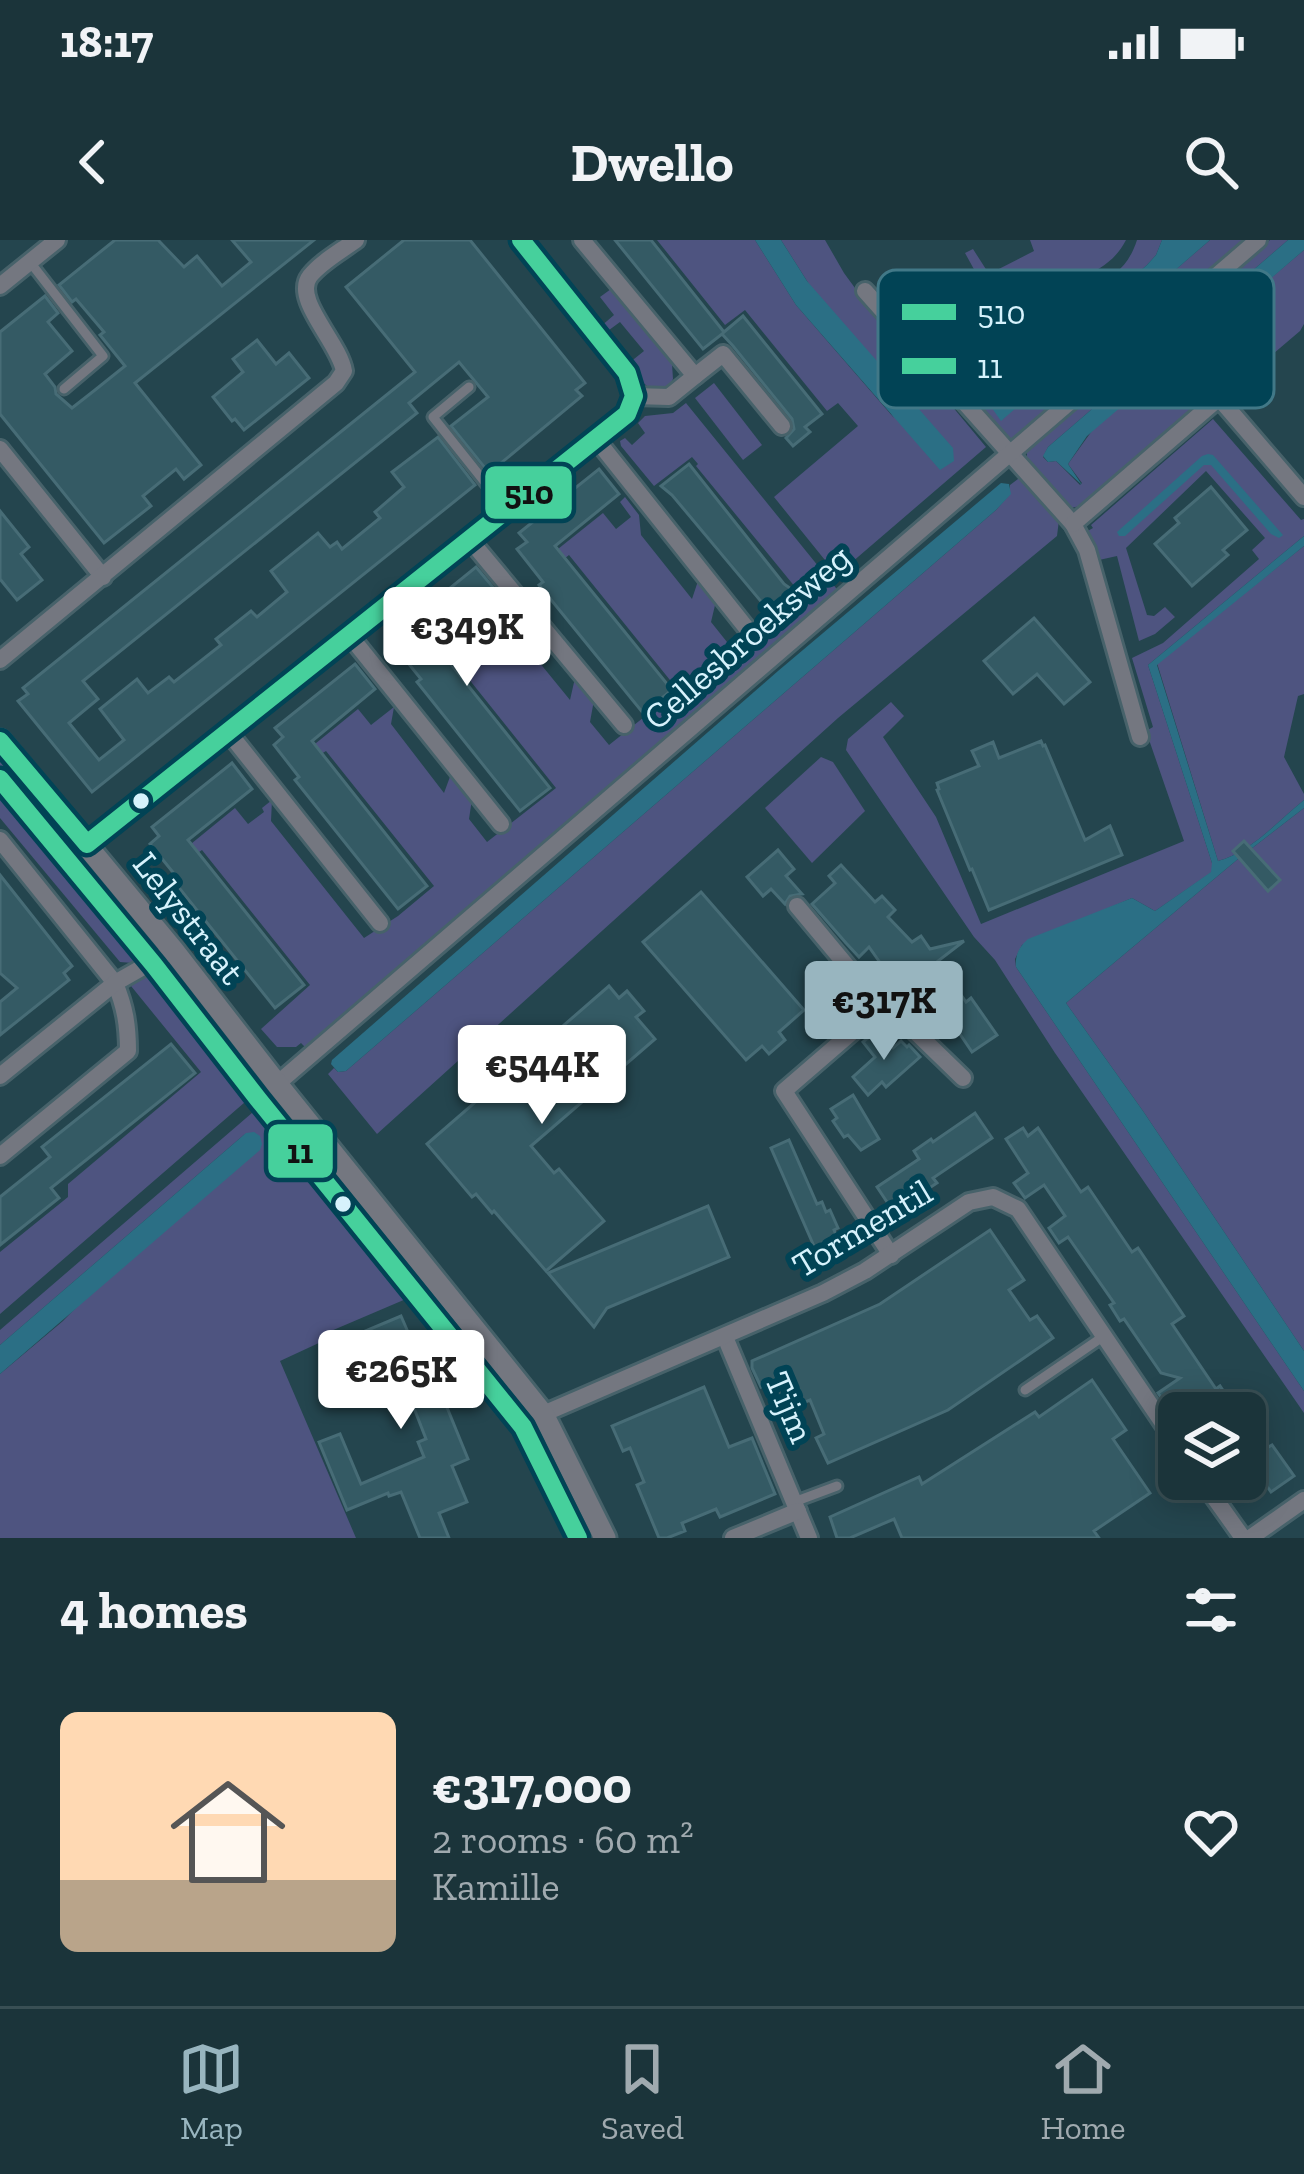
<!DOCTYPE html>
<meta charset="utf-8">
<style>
body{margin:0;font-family:"Zilla Slab",serif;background:#243c42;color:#f1f3f6;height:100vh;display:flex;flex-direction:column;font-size:45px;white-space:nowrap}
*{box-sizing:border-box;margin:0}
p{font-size:39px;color:#a0aaaf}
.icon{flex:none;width:66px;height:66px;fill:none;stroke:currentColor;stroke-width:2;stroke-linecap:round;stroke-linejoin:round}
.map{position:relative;height:1298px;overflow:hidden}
.panel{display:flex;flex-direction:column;background:#1b343a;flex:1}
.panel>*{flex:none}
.fabs{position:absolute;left:1158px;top:1152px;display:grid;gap:24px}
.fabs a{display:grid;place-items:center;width:108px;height:108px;border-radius:18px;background:#1b343a;box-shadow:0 6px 30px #0003,0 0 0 3px #394f54;font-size:60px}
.price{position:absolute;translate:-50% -102px;padding:0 27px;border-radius:12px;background:#fff;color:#222;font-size:39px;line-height:78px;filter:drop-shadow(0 3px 6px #0008)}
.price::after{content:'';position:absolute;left:50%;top:72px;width:36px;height:27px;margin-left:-18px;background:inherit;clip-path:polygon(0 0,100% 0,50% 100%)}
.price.current{background:#98b5bf;color:#111}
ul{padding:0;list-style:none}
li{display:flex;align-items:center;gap:36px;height:300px;padding:0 60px}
li span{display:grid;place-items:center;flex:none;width:336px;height:240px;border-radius:18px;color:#555}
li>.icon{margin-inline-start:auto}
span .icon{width:144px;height:144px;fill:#fffc;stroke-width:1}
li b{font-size:51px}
h2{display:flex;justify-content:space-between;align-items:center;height:144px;padding:0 60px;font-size:51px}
.status{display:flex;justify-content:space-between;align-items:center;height:84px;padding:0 60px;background:#1b343a;direction:ltr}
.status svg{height:33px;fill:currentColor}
header{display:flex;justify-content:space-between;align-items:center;height:156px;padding:0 60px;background:#1b343a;font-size:54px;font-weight:700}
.tab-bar{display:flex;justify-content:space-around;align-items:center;height:168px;border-top:3px solid #394f54;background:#1b343a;font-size:33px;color:#a0aaaf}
.tab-bar a{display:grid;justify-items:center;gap:6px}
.tab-bar .current{color:#98b5bf}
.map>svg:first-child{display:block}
.green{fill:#4e5480}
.water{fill:#2b6f85}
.building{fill:#345a64;stroke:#476c76;stroke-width:3}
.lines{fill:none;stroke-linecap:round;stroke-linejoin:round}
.service-casing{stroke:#47626a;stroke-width:15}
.minor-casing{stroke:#47626a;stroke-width:22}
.tertiary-casing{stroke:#47626a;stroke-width:27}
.service{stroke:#747780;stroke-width:9}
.minor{stroke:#747780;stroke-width:16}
.tertiary{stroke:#747780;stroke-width:21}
.bus-1-casing{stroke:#014355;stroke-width:27}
.bus-2-casing{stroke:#014355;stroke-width:27}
.bus-1{stroke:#46d09c;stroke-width:18}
.bus-2{stroke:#46d09c;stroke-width:18}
.bus-dot{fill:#d6f2fc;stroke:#014355;stroke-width:4.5}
.labels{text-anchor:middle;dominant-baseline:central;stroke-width:12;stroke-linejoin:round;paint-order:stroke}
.street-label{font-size:36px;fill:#d6f2fc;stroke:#014355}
.key{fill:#014355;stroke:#417887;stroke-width:3}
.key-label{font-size:33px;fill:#d6f2fc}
.line-badge{stroke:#014355;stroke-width:4.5}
.pale-badge-label{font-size:33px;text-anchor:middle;font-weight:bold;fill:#111}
</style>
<div class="status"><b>18:17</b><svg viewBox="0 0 49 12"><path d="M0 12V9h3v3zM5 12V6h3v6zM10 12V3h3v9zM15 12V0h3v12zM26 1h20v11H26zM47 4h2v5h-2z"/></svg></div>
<header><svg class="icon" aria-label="back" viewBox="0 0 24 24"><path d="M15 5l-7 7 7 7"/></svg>Dwello<svg class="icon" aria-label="search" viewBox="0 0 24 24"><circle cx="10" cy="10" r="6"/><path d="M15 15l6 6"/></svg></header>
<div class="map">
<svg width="1304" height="1298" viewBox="0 0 1304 1298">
<rect width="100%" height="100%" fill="#24454e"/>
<g class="green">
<polygon points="657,0 755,0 796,65 894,178 781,0 825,0 844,33 863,59 986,207 837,335 774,257 858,186 838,163 827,171 745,70 725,85"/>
<path d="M 1030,0 L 1126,0 C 1107,37 1070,37 1038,57 C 1009,77 989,111 968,138 L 962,142 L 949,137 L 961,125 L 905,59 L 892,69 L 887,61 L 890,48 L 900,41 L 907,53 L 928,42 L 922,30 L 930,31 L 936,42 L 923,50 L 949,96 L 963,89 L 969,101 L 1003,82 L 965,13 L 973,9 L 989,34 L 1034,11 Z"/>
<path d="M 1137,0 L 1162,0 L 1156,15 L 1147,25 L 1055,105 L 1024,114 L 1017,120 L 1008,135 L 1001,180 L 1210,0 L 1245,0 L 1016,201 L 1002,197 L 971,161 C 981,134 1024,80 1049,65 C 1086,43 1122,47 1137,0 Z"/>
<polygon points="1270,0 1288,0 1048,207 1043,217 1048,222 1056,221 1080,245 1082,243 1068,224 1094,188 1304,10 1304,84 1300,91 1239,143 1230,136 1080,266 1071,268 1064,266 1027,221 1027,211"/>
<path d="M 611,49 L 672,124 L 673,139 L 667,150 C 643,151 642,140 629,123 L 644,111 L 620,82 L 605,93 L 600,87 L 614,75 L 600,57 Z"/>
<polygon points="714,143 762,205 743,220 695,158"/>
<polygon points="686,163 840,353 306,808 301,803 296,807 277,807 261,789 310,745 202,610 193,616 186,608 235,568 248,584 264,572 262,568 272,560 271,581 364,698 398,676 434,646 326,511 316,517 310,508 358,469 371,485 394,467 391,484 444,553 451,534 472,559 469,579 487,602 556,548 448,413 438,420 431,411 481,371 494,387 504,379 570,460 575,438 594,460 590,482 609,505 678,450 569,315 560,322 553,313 603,273 616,289 631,277 620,262 625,257 639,275 641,295 692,359 698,341 716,361 711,382 731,407 800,353 696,226 698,224 692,217 654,246 621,206 620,201 625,198 632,205 645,193 638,183 645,176 673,173"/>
<polygon points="1213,179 1301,280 1304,279 1304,296 1148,425 1212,623 1212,632 1155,671 1132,658 1022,705 1015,719 1016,727 1304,1151 1304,1173 1055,813 995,720 974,697 846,510 848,499 891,462 904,476 883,497 936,577 981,684 1184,601 1146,491 1153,487 1132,418 1163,403 1259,319 1252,310 1265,298 1206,231 1126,308 1147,375 1154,376 1165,367 1175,377 1155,394 1139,401 1117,316 1099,320 1086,292 1093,288 1091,285"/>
<polygon points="1022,236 1059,280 1057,296 838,478 377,894 328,834 334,828 338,832 346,831 996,270 1010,254 1010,245"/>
<path d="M 1304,306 L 1304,454 L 1298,456 L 1284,517 L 1304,554 L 1304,560 C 1278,581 1250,613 1218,621 L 1157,423 Z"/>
<polygon points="0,504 153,695 153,704 146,718 133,723 120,722 0,578"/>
<polygon points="821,517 833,522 865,571 812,623 765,568"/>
<polygon points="1304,568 1304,1111 1143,871 1066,763 1238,619"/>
<polygon points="154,733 160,736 229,819 252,856 0,1074 0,1012 68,957 68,944 201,832 131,746 143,737"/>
<polygon points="260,866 413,1056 331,1091 321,1102 280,1121 356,1298 0,1298 0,1134 63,1081 246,893 0,1105 0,1090"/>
</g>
<g class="water">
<polygon points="755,0 781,0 807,41 953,208 954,221 940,230 796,65"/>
<polygon points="1162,0 1210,0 1001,181 987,161 1023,114 1055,105 1147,25 1156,15"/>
<polygon points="1288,0 1304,0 1304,10 1087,196 1068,224 1082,245 1056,221 1048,222 1043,216 1048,207"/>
<polygon points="1208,214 1213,215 1283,295 1279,298 1271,294 1211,225 1204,225 1125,296 1119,296 1117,292 1202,216"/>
<polygon points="1001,243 1009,244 1011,254 996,270 346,831 338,832 331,824 332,820 778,431"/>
<path d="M 1304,296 L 1304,306 L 1157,425 L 1218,621 C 1250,613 1278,581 1304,560 L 1304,568 L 1238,619 L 1066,763 L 1143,871 L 1304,1111 L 1304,1151 L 1016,727 C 1015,715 1019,707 1028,699 L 1132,658 L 1155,671 L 1211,632 L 1212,623 L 1148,425 Z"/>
<polygon points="254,892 260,896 262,904 260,910 0,1134 0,1105 246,893"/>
</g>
<g class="building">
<polygon points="115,0 158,0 184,27 197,16 222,46 251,22 232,0 314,0 135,143 201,225 184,239 176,229 143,256 151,266 104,303 0,174 0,92 45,56 58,73 48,82 72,111 45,134 55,147 56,154 72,168 95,150 125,126 100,95 104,92 76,59 72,62 59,45"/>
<polygon points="404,0 470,0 585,143 576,150 582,156 489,233 451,186 488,157 459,122 409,163 417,173 83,441 98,459 69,483 99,520 124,500 100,469 137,439 148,453 169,437 174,442 221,405 216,399 251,371 257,377 287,352 271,331 318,293 330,307 337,302 342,309 380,278 375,272 404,247 392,232 438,197 475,245 92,552 18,461 28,454 23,448 415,132 346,47"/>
<polygon points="615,0 651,0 724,92 743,76 822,174 805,187 810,192 793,206 786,198 794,189 792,179 733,106 722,94 703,109"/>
<polygon points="257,100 276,124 289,113 309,138 244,190 235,179 232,181 213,157 243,132 233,119"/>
<polygon points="689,224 784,344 794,351 769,371 672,255 661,246"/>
<polygon points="599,229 619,254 555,306 672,450 643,473 539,345 543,342 517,309 527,302 519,293"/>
<polygon points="1211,247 1247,290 1223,310 1228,315 1192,346 1155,304 1179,283 1175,278"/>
<polygon points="0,271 29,307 21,314 42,340 17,360 0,339"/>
<polygon points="476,327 497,352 434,403 550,548 520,571 417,442 421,439 395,407 405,400 397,391"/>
<polygon points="1034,378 1090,442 1064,464 1037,434 1013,454 984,421"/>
<polygon points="355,424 375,449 312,501 427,646 398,669 295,540 299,537 274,505 283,497 275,488"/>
<polygon points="1041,501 1043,506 1045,505 1085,600 1110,586 1122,615 989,670 972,629 970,630 937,550 939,549 937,543 979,526 972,511 993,502 999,518"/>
<polygon points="232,523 252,549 188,600 304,745 275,768 172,639 176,636 150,604 159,596 152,587"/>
<polygon points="1244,601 1280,640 1268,651 1233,611"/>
<polygon points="778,610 794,629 786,636 802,654 790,656 785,664 771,649 763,656 747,637"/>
<polygon points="841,625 875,662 882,656 895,670 888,677 912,702 921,696 930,709 964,701 938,721 966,762 971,758 997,795 972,812 947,775 942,779 912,739 898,748 869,707 859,717 846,703 812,664 835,643 829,636"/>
<polygon points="0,635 72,726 64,733 69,740 0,795 0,762 17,748 0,733"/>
<polygon points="701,652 804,770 779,792 785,800 769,814 762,806 746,820 643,702"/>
<polygon points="609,746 619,758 627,751 644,771 636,777 655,799 531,906 554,933 559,929 604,981 546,1031 494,971 492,973 476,954 472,957 427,904"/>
<polygon points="877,790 893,808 901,801 907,807 909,805 920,817 886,847 882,842 868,855 853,837 875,817 863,802"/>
<polygon points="171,804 195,833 51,948 59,958 0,1005 0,957 50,917 42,907"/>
<polygon points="853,855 879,899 861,910 848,895 844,897 833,881 837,878 831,869"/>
<polygon points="975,873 992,898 933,938 937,943 902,966 897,960 889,965 877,947 919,919 914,911 931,899 933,902"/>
<polygon points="1023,888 1028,896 1038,888 1081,952 1088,947 1132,1012 1138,1008 1184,1076 1172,1084 1216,1149 1220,1146 1238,1173 1172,1173 1158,1153 1180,1138 1161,1133 1124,1079 1120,1081 1110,1065 1114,1063 1068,997 1059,1003 1049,988 1065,976 1044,945 1025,958 1014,943 1028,933 1006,899"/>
<polygon points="789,900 817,964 822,962 826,972 830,970 838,988 834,990 838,1000 817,1013 771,908"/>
<polygon points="708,966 729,1017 607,1068 594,1087 548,1033"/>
<polygon points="990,990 1024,1040 1009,1050 1030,1080 1037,1076 1053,1098 948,1170 828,1223 816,1198 824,1194 810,1160 781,1172 769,1144 761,1147 752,1128 752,1121 880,1064"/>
<polygon points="401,1076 411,1099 402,1102 421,1149 437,1143 468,1219 452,1226 467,1262 439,1273 449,1298 420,1298 401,1252 389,1256 388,1253 347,1270 319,1202 340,1194 361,1244 424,1217 418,1202 426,1199 412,1163 404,1167 398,1154 368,1166 350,1124 342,1128 332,1105"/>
<polygon points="1092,1140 1126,1190 1113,1199 1150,1253 1094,1291 1099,1298 902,1298 894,1279 850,1298 837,1298 830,1277 919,1237 922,1244 1035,1172 1039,1177"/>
<polygon points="704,1147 729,1207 752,1198 775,1254 720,1277 716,1269 682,1283 685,1291 667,1298 659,1298 637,1245 644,1242 630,1208 623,1211 612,1186"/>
<polygon points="1245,1184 1263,1210 1272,1205 1294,1236 1271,1252 1259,1235 1245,1245"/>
</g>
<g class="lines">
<g class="service-casing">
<g id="service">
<polyline points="30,22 103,116 64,149"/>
<polyline points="469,147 433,177 507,270"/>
<polyline points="1025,1150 1104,1096"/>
<polyline points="794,1262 837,1246"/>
</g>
</g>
<g class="minor-casing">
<g id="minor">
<polyline points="521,0 627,133 634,156"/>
<polyline points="582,0 695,136 669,157 634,156"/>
<polyline points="0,46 57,0"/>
<polyline points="865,51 1073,284 1087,310 1140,497"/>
<polyline points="695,136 723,114 782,186"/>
<polyline points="596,199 748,390"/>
<polyline points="0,209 103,337"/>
<polyline points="1073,284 1219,158 1304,257"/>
<polyline points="470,300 624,485"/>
<polyline points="350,396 501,584"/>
<path d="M 0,420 L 336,143 L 344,131 C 339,102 292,59 310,36 C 321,22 341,11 356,0"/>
<polyline points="229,493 380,683"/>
<path d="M 0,600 L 115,743 C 125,767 128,785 128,811 L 0,916"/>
<polyline points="87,604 596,199 627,174 634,156"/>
<path d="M 797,666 L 867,750 C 874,761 873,770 865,781 L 784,851 L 891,1015"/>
<polyline points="872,766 883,765 896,773 963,838"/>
<polyline points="0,836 115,743 173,710"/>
<polyline points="277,844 1258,0"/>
<polyline points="725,1097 809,1298"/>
<polyline points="543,1174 823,1053 865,1031 969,962 993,957 1018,969 1179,1207"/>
<polyline points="1201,1239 1243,1298"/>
<polyline points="733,1298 798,1271"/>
<polyline points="1250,1298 1304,1260"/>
</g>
</g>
<g class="tertiary-casing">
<polyline id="tertiary" points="0,501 173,710 277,844 543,1174 605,1298"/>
</g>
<use href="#service" class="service"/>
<use href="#minor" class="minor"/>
<use href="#tertiary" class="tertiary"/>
<g class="bus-1-casing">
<polyline id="bus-1" points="0,501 87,604 627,174 634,156 627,133 521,0"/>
</g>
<g class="bus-2-casing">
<polyline id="bus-2" points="0,539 154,725 258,859 523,1187 578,1298"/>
</g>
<use href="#bus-1" class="bus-1"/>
<use href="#bus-2" class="bus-2"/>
</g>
<g class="bus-dot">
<circle cx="141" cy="561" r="10"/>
<circle cx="343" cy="964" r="10"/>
</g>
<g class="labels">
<g class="street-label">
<text transform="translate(747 397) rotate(-41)">Cellesbroeksweg</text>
<text transform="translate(189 678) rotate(52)">Lelystraat</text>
<text transform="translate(862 988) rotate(-31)">Tormentil</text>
<text transform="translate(790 1167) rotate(67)">Tijm</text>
</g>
</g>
<rect x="878" y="30" width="396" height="138" rx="18" class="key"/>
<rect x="902" y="64" width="54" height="16" fill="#46d09c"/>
<rect x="902" y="118" width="54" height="16" fill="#46d09c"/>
<g class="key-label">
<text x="977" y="84">510</text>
<text x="977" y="138">11</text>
</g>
<g class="line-badge">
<rect x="483" y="224" width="91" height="57" rx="12" fill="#46d09c"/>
<rect x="266" y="882" width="69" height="58" rx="12" fill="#46d09c"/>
</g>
<g class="pale-badge-label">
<text x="529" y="264">510</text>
<text x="300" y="923">11</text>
</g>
</svg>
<div class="fabs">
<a><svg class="icon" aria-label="layers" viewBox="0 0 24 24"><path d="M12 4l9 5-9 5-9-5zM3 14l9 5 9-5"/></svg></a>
</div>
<b class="price" style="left:467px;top:449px">€349K</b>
<b class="price current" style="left:884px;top:823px">€317K</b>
<b class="price" style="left:542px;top:887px">€544K</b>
<b class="price" style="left:401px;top:1192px">€265K</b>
</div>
<section class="panel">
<h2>4 homes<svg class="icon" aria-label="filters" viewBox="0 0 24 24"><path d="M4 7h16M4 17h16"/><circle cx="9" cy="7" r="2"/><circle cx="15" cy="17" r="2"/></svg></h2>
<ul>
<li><span style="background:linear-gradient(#ffd9b3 70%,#b9a48a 0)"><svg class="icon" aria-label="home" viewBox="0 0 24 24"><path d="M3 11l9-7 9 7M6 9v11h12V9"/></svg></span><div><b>€317,000</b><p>2 rooms · 60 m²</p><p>Kamille</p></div><svg class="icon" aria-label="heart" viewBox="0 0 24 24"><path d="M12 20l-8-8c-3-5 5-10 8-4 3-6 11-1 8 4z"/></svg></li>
</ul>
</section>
<nav class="tab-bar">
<a class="current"><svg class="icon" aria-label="map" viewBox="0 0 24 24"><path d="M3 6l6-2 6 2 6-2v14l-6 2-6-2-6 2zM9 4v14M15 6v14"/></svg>Map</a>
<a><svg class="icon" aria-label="saved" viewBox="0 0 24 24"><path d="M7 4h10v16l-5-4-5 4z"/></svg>Saved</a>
<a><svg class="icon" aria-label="home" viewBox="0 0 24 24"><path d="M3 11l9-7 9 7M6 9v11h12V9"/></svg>Home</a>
</nav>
